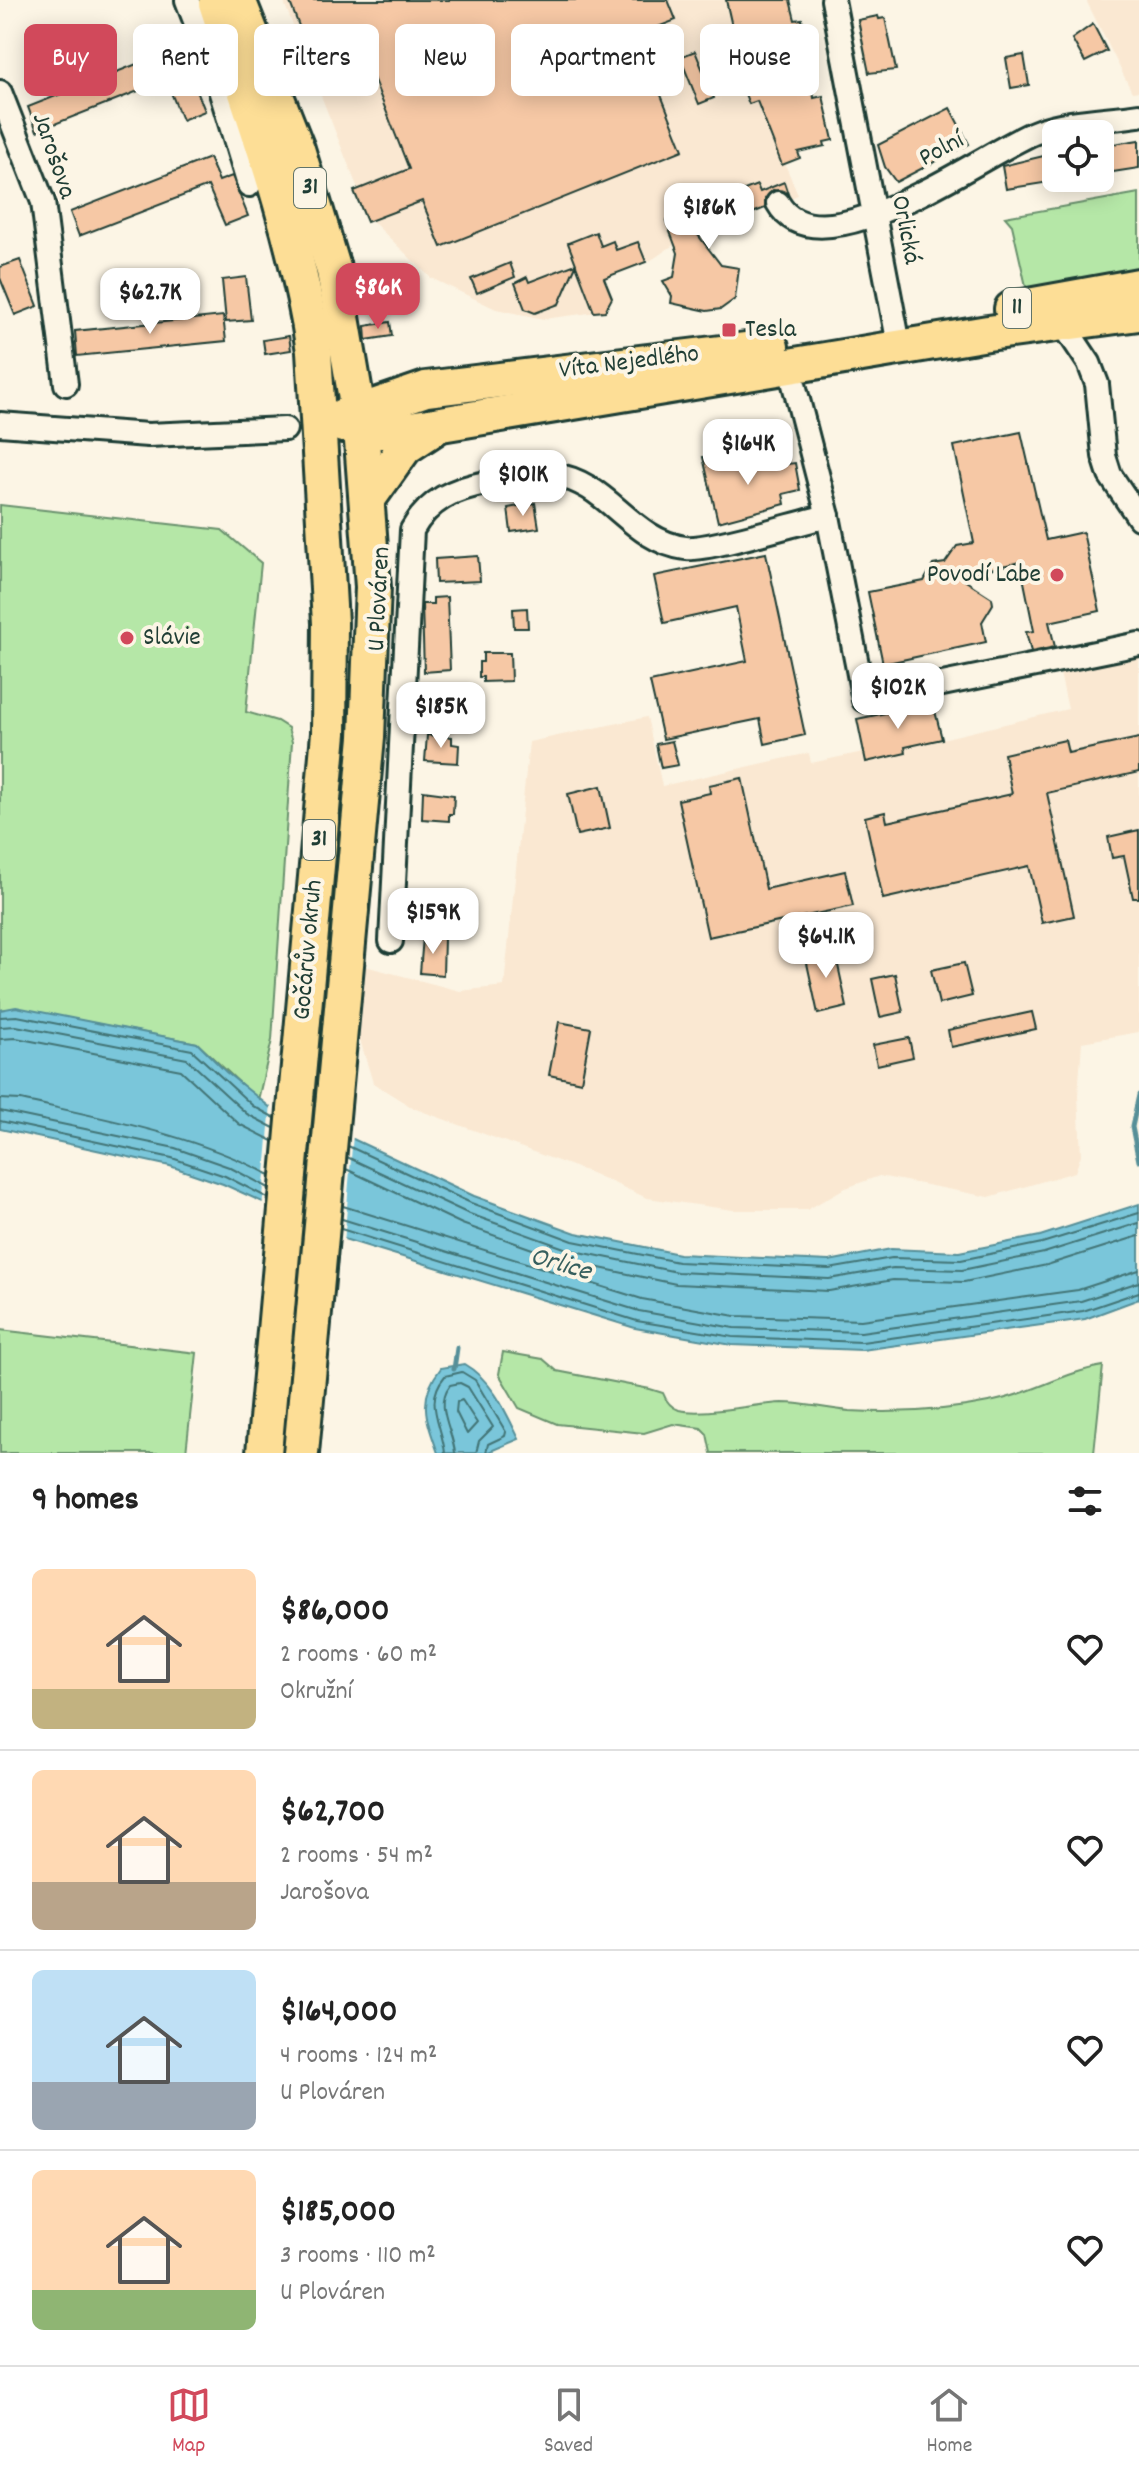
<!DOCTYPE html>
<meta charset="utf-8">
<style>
body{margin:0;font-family:Dekko,sans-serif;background:#f6f6f6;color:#222;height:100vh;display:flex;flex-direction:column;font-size:30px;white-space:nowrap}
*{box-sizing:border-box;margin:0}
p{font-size:26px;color:#767676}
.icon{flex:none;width:44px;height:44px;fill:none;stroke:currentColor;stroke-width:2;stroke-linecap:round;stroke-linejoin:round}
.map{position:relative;height:1453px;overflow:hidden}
.drawer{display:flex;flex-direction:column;background:#fff;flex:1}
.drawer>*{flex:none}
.guide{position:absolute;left:24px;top:24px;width:1092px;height:72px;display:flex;gap:16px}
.tools{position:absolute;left:1042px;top:120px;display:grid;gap:16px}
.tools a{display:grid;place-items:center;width:72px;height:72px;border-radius:12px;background:#fff;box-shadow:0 4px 20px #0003;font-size:40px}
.price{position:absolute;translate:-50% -68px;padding:0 18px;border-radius:16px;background:#fff;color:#222;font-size:26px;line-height:52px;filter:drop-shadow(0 2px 4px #0008)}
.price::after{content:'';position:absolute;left:50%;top:48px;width:24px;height:18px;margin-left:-12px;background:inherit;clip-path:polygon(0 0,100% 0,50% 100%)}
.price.current{background:#d1495b;color:#fff}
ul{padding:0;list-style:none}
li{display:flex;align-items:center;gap:24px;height:200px;padding:0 32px}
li+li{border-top:2px solid #e0e0e0}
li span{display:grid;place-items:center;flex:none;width:224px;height:160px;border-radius:12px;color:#555}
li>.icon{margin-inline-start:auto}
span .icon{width:96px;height:96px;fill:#fffc;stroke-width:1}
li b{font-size:34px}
h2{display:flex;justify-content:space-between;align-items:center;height:96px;padding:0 32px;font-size:34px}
.chip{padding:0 28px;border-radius:12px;background:#fff;box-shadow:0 4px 20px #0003;font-size:28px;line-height:72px}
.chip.current{background:#d1495b;color:#fff}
.dock{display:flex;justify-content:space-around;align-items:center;height:112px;border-top:2px solid #e0e0e0;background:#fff;font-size:22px;color:#767676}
.dock a{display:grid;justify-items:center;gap:4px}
.dock .current{color:#d1495b}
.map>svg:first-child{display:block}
.built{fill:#fae8d2}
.green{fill:#b5e7a7;stroke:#6a926e;stroke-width:2}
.water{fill:#7ac6da;stroke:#568f98;stroke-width:2}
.pier{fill:#fcf5e5}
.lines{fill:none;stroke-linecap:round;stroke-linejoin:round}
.shore{stroke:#437476;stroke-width:2}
.stream{stroke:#568f98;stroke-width:5}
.building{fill:#f6c8a5;stroke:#1f3d34;stroke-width:2}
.street-casing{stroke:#1f3d34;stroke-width:28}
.primary-casing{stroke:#1f3d34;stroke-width:40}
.street{stroke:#fcf5e5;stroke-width:22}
.primary{stroke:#fdde96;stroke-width:34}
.poi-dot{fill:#d1495b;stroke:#fcf5e5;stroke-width:3}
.labels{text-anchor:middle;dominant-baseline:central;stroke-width:8;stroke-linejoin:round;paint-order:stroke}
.shield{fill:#fcf5e5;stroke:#617469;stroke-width:2}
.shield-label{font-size:24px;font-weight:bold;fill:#1f3d34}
.street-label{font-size:26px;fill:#1f3d34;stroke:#fcf5e5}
.poi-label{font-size:26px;fill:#1f3d34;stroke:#fcf5e5;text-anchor:start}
.water-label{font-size:28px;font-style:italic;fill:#365f5e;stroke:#fcf5e5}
</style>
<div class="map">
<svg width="1139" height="1453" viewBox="0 0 1139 1453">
<rect width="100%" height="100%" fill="#fcf5e5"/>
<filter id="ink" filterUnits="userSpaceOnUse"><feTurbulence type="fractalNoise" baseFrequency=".0125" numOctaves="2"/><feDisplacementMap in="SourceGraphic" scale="16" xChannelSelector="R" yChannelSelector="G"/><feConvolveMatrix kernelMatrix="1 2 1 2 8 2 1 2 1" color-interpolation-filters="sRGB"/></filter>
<g filter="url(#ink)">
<g class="built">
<polygon points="283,0 755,0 759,16 759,51 800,158 785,164 798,195 675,244 650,261 604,278 612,298 605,311 544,319 496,309 431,278 372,221 367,223 354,191 358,189"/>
<polygon points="1086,0 1139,0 1139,91 1132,92"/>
<polygon points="1139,655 1139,1032 1082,1042 1078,1095 1081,1155 1075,1172 989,1197 879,1176 843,1189 807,1210 733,1210 647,1198 591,1173 413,1108 373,1083 358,1033 361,965 460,991 504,986 529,742 647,717 662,786 809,753 811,763 863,752 857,719 933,703 942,739 1068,709 1060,673"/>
</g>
<g class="green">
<polygon points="1139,193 1139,274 1028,295 1012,225 1005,217"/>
<polygon points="0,505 222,530 261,563 246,712 277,721 288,728 292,742 272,1040 258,1100 197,1043 16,1008 0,1010"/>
<polygon points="0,1330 197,1353 186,1453 0,1453"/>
<path d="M 503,1352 L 543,1359 L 557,1371 L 650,1389 L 663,1393 C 666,1401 670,1407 679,1410 C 704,1416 753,1404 782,1403 C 804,1403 827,1409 849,1411 C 898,1414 946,1411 994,1401 C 1033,1393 1065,1372 1103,1366 L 1094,1453 L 711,1453 L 707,1434 L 701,1428 L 673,1424 L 644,1433 L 557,1424 L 519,1408 L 499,1374 Z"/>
</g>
<g class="water">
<polygon points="16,1007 197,1043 226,1072 271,1108 353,1139 474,1196 576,1233 679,1254 829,1261 891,1249 959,1252 1040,1236 1139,1204 1139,1299 1085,1319 862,1350 732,1345 635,1328 344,1239 223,1184 170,1166 0,1129 0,1010"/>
<path d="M 464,1364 C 492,1380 505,1410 519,1439 L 486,1453 L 438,1453 C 426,1419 417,1398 441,1368 Z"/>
</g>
<polygon class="pier" points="271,1103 353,1135 344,1243 262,1209"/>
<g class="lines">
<g class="shore">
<polyline points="0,1017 17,1016 192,1050 253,1106 275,1118"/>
<polyline points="0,1027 16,1026 187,1059 247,1114 274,1128"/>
<polyline points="0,1039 16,1038 181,1070 239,1124 273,1141"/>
<path d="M 0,1099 L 21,1100 C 106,1119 192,1134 270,1175"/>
<polyline points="0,1111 175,1148 229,1167 269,1188"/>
<polyline points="0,1121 172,1158 225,1176 268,1198"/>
<polyline points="348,1146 471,1203 573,1241 678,1262 829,1269 892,1258 961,1260 1042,1243 1139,1213"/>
<polyline points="347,1157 467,1213 570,1250 677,1272 829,1279 893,1268 962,1270 1044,1253 1139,1223"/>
<polyline points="346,1169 462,1224 566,1261 676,1284 829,1291 893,1280 964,1282 1047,1265 1139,1236"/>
<polyline points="343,1206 642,1299 735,1316 861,1320 1078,1290 1139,1270"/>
<polyline points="342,1219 639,1311 734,1328 861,1332 1081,1301 1139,1282"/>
<polyline points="341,1229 637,1321 733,1337 862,1342 1083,1311 1139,1292"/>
<polygon points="462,1400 477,1423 467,1434 456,1412 457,1402"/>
<path d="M 445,1453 C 442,1424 423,1402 445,1376 L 462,1372 L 475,1380 L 506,1432 L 505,1436 L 488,1444 L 486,1453"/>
<path d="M 455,1453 C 453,1430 434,1406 450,1385 L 460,1383 L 468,1387 L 493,1427 L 479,1441 L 476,1453"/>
</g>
<g class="stream">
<polyline points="1139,1095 1132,1127 1139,1161"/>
<polyline points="454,1369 457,1348"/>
</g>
</g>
<g class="building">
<polygon points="289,0 668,0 676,20 637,35 683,150 441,247 422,201 367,222 354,191 409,169 361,47 314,65"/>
<polygon points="726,0 790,0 795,20 802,19 814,98 823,96 833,140 824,142 825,146 798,152 800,158 782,165 757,101 749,104 735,69 763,58 757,26 733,31"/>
<polygon points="878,16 879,19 885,18 896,70 869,73 858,20"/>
<polygon points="1093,24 1107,51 1085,62 1072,39"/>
<polygon points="695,51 714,98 699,104 680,57"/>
<polygon points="167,52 176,76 189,71 205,111 182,120 166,80 37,131 28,107"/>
<polygon points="1024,55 1029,85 1011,88 1006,58"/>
<polygon points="950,108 969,144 896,182 885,167 878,145"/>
<polygon points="1139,140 1139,168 1100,174 1100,146"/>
<polygon points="1056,153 1056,181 1006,189 1002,166"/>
<polygon points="209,158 219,181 232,176 248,216 225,225 208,186 79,236 70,212"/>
<polygon points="784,182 788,194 773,190 765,199 765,208 698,235 721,265 739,268 735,299 721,309 707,311 671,303 672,296 663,281 674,277 678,253 666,221 757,185 760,192"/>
<polygon points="596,232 601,246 613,241 616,250 638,242 646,262 604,278 612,298 605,311 594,312 576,265 559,304 535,313 525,309 515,283 527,277 529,282 576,264 568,243"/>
<polygon points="20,260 38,306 15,315 0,278 0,267"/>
<polygon points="510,263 515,277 477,293 471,279"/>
<polygon points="246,277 251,320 226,322 222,280"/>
<polygon points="223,316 226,341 77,356 75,331"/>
<polygon points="390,322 392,336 366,340 365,326"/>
<polygon points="289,336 291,350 265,354 263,340"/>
<polygon points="1021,432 1046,540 1083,532 1100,611 1049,622 1055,647 1031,652 1026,632 1034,631 1020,562 958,576 992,598 993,604 982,622 986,642 883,664 868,592 924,581 933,565 945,563 957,546 974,543 954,446"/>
<polygon points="727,452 732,471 795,463 800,490 783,494 785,504 718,522 703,457"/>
<polygon points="535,503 539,528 511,532 508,508"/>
<polygon points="766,553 805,735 765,744 760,719 663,739 650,682 747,661 736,607 664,623 654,576"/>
<polygon points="478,556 480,581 436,583 435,559"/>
<polygon points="447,597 450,670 424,672 422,604 433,604 433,598"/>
<polygon points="527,608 528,628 514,628 513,609"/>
<polygon points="483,653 510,653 511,681 483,682 483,677 479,677 479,662 483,662"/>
<polygon points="933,703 942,739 905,747 906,753 866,762 857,719"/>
<polygon points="427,735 452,737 452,744 459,745 458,763 425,761"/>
<polygon points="1139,738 1139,772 1047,793 1074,916 1042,923 1029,866 883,899 865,817 885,812 887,822 1012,794 1004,754 1065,740 1068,753"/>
<polygon points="672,741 678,765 661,768 656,744"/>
<polygon points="742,778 766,889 845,871 853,906 708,937 678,800 710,793 709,785"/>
<polygon points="601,786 610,828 577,835 568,794"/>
<polygon points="423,791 454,795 453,814 449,814 449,821 422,819"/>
<polygon points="1139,830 1139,898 1133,898 1124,856 1112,858 1108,837"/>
<polygon points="423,937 444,938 443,975 420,973"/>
<polygon points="834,947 847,1007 818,1014 805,954"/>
<polygon points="964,963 972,996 939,1004 931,970"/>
<polygon points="895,974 903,1012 880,1017 872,979"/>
<polygon points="1032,1012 1036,1029 951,1047 948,1030"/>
<polygon points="559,1022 591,1028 581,1082 549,1075"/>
<polygon points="909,1038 913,1057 877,1065 873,1045"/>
</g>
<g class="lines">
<g class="street-casing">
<g id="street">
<polyline points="187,0 215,73 249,185"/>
<polyline points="833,0 896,329"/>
<polyline points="0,92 43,202 66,384"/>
<path d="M 778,203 C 819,276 986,151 1036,132 C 1066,120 1107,120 1139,115"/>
<polyline points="1063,324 1089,363 1097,384 1104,456 1110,475 1139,518"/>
<polyline points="789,365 828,516 864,700 1139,644"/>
<polyline points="0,424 148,435 285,429"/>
<path d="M 391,941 L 412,530 C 429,500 453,489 486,483 C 507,480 531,473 553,475 C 608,481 629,540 685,548 C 707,551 800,522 828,516"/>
</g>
</g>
<g class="primary-casing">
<g id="primary">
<polyline points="238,0 297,149 334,271 361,428 373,587 367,737 301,1453"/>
<path d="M 216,3 C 254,118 296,231 314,351 L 330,623 L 329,733 L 264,1453"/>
<polyline points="1012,309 1139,286"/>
<polyline points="343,416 369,431 399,431 988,333 1139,313"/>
<polyline points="343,425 359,412 426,389 771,347"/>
<polyline points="368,499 405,447 434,428"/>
</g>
</g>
<use href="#street" class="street"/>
<use href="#primary" class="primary"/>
</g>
</g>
<g class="poi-dot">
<rect x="721" y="322" width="16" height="16" rx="4"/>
<circle cx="1057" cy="575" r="8"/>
<circle cx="127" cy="638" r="8"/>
</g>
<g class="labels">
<g class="shield">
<rect x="294" y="168" width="32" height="40" rx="6"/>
<rect x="1003" y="288" width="28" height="40" rx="6"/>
<rect x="303" y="820" width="32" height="40" rx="6"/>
</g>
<g class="shield-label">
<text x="310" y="188">31</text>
<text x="1017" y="308">11</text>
<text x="319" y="840">31</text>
</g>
<g class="street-label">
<text transform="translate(942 150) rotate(-28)">Polní</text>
<text transform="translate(53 156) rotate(71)">Jarošova</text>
<text transform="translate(905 230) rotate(79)">Orlická</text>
<text transform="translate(629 363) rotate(-7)">Víta Nejedlého</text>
<text transform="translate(380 599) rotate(-87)">U Plováren</text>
<text transform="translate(309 950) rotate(-85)">Gočárův okruh</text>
</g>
<g class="poi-label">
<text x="745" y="330">Tesla</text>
<text x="1041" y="575" text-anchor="end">Povodí Labe</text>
<text x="143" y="638">Slávie</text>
</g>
<g class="water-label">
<text transform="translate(560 1266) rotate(16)">Orlice</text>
</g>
</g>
</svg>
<div class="tools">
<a><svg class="icon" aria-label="locate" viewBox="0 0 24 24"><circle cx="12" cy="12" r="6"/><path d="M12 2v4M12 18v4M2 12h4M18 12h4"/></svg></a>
</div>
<b class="price" style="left:709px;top:251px">$186K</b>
<b class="price current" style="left:378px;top:331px">$86K</b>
<b class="price" style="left:150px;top:336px">$62.7K</b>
<b class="price" style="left:748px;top:487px">$164K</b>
<b class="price" style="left:523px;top:518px">$101K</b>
<b class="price" style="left:898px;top:731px">$102K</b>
<b class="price" style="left:441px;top:750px">$185K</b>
<b class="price" style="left:433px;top:956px">$159K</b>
<b class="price" style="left:826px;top:980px">$64.1K</b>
<div class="guide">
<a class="chip current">Buy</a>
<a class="chip">Rent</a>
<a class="chip">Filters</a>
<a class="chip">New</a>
<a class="chip">Apartment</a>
<a class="chip">House</a>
</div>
</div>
<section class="drawer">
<h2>9 homes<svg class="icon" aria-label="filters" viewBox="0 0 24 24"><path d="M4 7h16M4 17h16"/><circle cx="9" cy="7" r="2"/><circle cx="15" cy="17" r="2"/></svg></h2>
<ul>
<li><span style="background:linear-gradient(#ffd9b3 75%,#c2b280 0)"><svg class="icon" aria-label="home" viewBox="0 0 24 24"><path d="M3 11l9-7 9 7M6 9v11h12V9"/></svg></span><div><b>$86,000</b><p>2 rooms · 60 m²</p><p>Okružní</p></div><svg class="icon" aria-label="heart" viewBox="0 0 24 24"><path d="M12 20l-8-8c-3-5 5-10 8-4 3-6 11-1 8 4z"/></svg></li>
<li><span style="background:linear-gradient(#ffd9b3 70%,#b9a48a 0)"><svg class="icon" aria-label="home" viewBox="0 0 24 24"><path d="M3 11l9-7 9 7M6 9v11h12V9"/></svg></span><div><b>$62,700</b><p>2 rooms · 54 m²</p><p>Jarošova</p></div><svg class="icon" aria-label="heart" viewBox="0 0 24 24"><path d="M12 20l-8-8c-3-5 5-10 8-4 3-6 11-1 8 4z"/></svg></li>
<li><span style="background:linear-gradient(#bfe0f5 70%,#9aa5b1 0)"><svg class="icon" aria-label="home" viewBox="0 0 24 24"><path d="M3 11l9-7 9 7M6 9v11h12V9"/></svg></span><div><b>$164,000</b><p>4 rooms · 124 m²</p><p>U Plováren</p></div><svg class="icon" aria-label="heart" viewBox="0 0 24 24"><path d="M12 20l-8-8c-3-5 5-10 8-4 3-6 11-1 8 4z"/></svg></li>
<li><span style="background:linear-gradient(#ffd9b3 75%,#8fb573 0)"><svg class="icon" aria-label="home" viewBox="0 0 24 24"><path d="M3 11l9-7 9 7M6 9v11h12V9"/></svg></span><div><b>$185,000</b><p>3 rooms · 110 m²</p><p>U Plováren</p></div><svg class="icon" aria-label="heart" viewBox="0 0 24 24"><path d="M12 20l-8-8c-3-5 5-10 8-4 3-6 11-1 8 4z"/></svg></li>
</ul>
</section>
<nav class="dock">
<a class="current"><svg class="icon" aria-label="map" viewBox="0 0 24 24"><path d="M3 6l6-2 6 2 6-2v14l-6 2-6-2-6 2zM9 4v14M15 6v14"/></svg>Map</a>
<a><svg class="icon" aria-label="saved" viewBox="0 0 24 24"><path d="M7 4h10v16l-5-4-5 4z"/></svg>Saved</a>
<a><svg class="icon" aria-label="home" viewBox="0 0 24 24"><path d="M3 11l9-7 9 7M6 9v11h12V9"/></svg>Home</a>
</nav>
